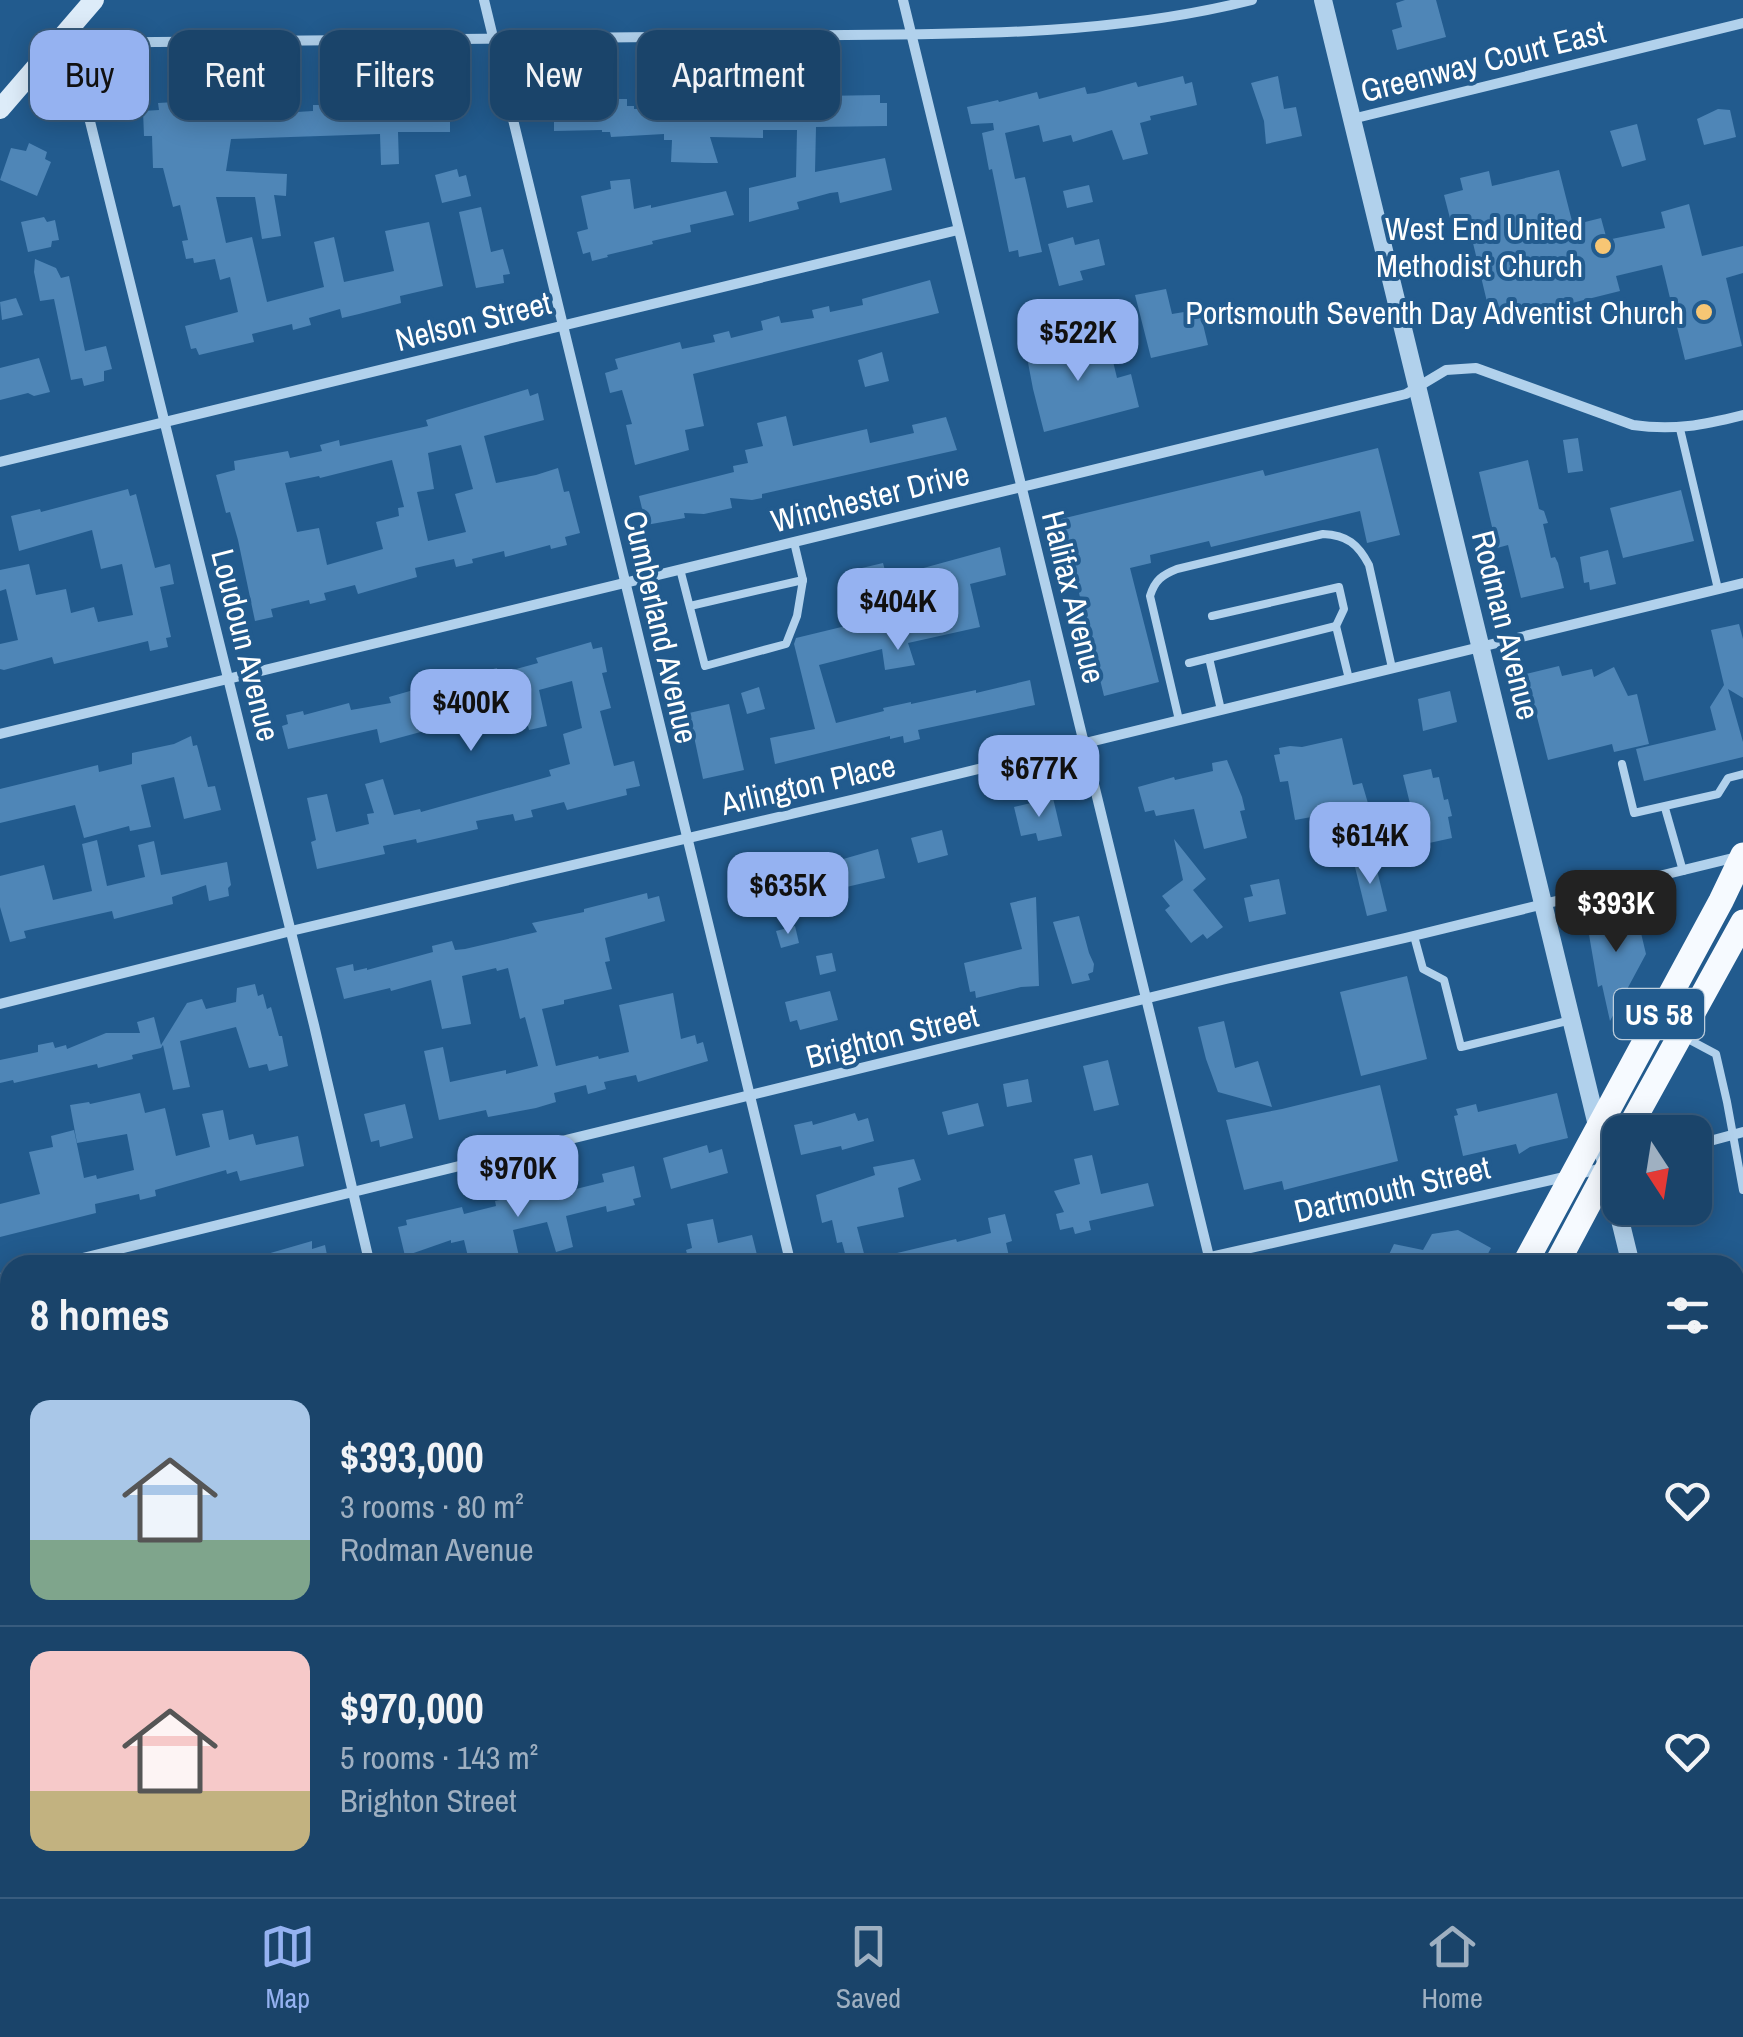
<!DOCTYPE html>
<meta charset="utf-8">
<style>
body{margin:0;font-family:"Archivo Narrow",sans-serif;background:#274e72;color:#f1f3f6;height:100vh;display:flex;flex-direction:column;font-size:38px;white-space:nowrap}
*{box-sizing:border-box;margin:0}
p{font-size:32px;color:#9fb0c1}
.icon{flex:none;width:55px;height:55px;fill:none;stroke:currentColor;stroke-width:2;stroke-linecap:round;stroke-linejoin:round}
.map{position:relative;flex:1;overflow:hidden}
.details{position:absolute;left:0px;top:1255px;width:1745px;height:642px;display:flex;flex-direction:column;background:#1a446a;border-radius:30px 30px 0 0;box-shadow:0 5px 25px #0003,0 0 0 2px #385c7e}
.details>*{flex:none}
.guide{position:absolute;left:30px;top:30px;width:1000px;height:90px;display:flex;gap:20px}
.needle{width:65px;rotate:168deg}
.tools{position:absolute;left:1602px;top:1115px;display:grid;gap:20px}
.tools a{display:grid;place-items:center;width:110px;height:110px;border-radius:20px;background:#1a446a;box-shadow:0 5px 25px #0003,0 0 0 2px #385c7e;font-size:50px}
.price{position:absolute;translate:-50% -85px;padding:0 22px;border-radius:20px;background:#95b2f1;color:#111;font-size:32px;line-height:65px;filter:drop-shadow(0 2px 5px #0008)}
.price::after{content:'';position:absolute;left:50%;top:60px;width:30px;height:22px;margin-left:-15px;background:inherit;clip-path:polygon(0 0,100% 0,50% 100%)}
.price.selected{background:#222;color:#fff}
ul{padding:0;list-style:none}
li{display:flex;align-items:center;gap:30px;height:250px;padding:0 30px}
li+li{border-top:2px solid #385c7e}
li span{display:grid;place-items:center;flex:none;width:280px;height:200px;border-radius:20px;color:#555}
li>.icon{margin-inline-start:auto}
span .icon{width:120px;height:120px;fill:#fffc;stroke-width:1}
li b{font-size:42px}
h2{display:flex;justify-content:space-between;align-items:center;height:120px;padding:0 30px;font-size:42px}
.pill{padding:0 35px;border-radius:20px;background:#1a446a;box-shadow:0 5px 25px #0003,0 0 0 2px #385c7e;font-size:35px;line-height:90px}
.pill.selected{background:#95b2f1;color:#111}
.tabs{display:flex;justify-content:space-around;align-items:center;height:140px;border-top:2px solid #385c7e;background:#1a446a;font-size:28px;color:#9fb0c1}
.tabs a{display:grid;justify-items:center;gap:5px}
.tabs .selected{color:#95b2f1}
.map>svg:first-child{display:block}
.building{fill:#4f86b7;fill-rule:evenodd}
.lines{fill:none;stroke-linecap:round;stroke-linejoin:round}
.service{stroke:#b1d1ec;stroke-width:8}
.minor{stroke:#b1d1ec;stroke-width:10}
.tertiary{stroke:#b1d1ec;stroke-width:18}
.secondary{stroke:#ddecf9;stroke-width:20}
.primary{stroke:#f6faff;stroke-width:25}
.poi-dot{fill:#f7c674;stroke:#225b8e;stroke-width:4}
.labels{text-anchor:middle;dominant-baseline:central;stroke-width:8;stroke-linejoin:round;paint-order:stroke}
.shield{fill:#225b8e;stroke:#bdcedd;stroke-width:2.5}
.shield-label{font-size:30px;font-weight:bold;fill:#fff}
.street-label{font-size:32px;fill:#fff;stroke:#225b8e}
.poi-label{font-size:32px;fill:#fff;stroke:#225b8e;text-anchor:end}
</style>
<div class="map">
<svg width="1743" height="1897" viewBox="0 0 1743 1897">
<rect width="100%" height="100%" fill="#225b8e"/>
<g class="building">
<polygon points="1405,0 1436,0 1446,37 1397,50 1392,30 1402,27 1396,3"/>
<polygon points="1183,76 1185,84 1192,82 1197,105 1150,116 1151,120 1140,123 1148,154 1123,160 1112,130 1073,142 1071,135 1043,142 1039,125 1005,133 1015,179 1025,177 1042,252 1019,257 1018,250 1009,252 992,169 989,170 982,133 994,130 993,123 971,124 967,107 998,100 999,102 1037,92 1039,99 1085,87 1087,94 1095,93 1136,82 1138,87"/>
<polygon points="1278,76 1284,109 1296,107 1302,136 1266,144 1264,121 1251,83"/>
<polygon points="880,95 880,103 887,103 887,126 816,127 815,172 885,158 892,190 840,203 838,192 830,193 797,202 799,209 749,222 749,188 796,177 797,130 763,130 763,138 710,137 718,163 704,163 671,162 672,140 664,140 664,134 611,137 610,132 602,132 602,130 554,131 554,106 560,106 560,98 577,98 577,106 610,107 610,99 627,99 627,106 634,106 634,109 667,108 667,101 710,99 710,96 779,96 779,102 821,103 821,96"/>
<polygon points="371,101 388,101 388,108 450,108 450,132 398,132 399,164 381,165 380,134 231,139 226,171 287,174 286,196 274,195 281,236 262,239 255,197 216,197 226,243 252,237 267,302 324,287 314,242 334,237 344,282 394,271 385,231 429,222 443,286 400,296 401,303 359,314 342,318 340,309 309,318 311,325 293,330 292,324 252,334 254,342 199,355 196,348 191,349 185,326 238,312 230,277 220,280 215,259 194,263 193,258 186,259 182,241 188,240 180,205 173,207 163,168 153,168 152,136 144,136 143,111 159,110 158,103 176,102 176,106 224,104 224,112 231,112 231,115 263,113 263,106 279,105 280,113 313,111 313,105 331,105 331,111 371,110"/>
<polygon points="1718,109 1730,110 1736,137 1704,145 1697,119"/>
<polygon points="1637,124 1646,160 1622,167 1610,131"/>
<polygon points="29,143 47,152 45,159 51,162 37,196 0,180 11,148 26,151"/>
<polygon points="457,169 459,177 466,175 471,196 442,203 435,175"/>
<polygon points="1559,170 1573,225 1601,218 1607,240 1665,228 1661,212 1689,204 1702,256 1743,246 1743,273 1726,278 1742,346 1685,360 1662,265 1616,276 1620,291 1492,323 1468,222 1452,226 1444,195 1463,190 1460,178 1489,171 1492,186"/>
<polygon points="630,179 634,209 651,205 651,208 726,191 734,215 690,225 691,232 652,241 653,244 607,255 608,257 592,261 590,252 583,254 577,232 588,229 581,196 611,189 610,181"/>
<polygon points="1089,185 1093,202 1067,208 1063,191"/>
<polygon points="481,207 491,252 503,249 510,274 503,275 504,283 476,288 459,212"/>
<polygon points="44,217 47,222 55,220 59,240 52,241 51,247 28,252 21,222"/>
<polygon points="1073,237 1075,245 1099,239 1105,265 1080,271 1083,280 1059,286 1048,244"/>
<polygon points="35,259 56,268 61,278 69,276 85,351 106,346 112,369 104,371 104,381 84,386 82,378 71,380 54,299 40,301 34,272"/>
<polygon points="930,280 939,313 693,374 704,426 685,430 689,450 635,465 626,425 632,424 622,390 610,393 605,373 618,369 615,359 680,342 682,349 715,342 713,335 729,331 731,338 763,330 761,321 779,316 781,323 814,318 812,310 829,306 830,312 863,305 862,299"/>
<polygon points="1166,289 1172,314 1184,312 1186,320 1201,316 1208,345 1151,358 1135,295"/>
<polygon points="16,298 23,315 2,320 0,302"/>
<polygon points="1107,336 1117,378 1131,374 1139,407 1044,432 1033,389 1026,352"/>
<polygon points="882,352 889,381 865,387 858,360"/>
<polygon points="39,358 50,392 34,396 28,393 0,400 0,368"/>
<path d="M 528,389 L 530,396 L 538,393 L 544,420 L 484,436 L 496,483 L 536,475 L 558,468 L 564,492 L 569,491 L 580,533 L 565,537 L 567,545 L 551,549 L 550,545 L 505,557 L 504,551 L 472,559 L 473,563 L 456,567 L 454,559 L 415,568 L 417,577 L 358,594 L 355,585 L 324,593 L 326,600 L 310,604 L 309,600 L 271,609 L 273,617 L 255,621 L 238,540 L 230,512 L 226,513 L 216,475 L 235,470 L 234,461 L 250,458 L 288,451 L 290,458 L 322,451 L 320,445 L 339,440 L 340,446 L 428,426 L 426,420 ZM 461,445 L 473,489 L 455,494 L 466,532 L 428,541 L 417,492 L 434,489 L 428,453 ZM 392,460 L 404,507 L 398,508 L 399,516 L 376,522 L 383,549 L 327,565 L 319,528 L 297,532 L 285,483 L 319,476 L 320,478 Z"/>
<polygon points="786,416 793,446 867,429 870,443 914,433 912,425 946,417 957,450 762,494 762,498 752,500 730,498 732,508 704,514 684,513 685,518 646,525 639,496 734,472 733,466 748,463 745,450 763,446 757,423"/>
<polygon points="1578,438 1583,471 1568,473 1563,440"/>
<polygon points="1378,448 1400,535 1367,543 1360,511 1211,547 1209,541 1150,555 1151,563 1130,568 1159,682 1104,696 1061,519 1263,470 1265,476"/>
<polygon points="1528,460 1539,509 1544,511 1548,523 1543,524 1551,558 1555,557 1558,563 1564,588 1521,598 1508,545 1497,548 1479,472"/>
<polygon points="128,489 130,496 136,494 155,568 170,564 174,584 160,587 171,637 166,638 168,647 150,651 148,641 54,664 52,657 4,670 0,669 0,644 18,640 6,589 0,591 0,570 29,564 36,595 66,589 71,613 94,607 98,622 133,615 122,564 101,569 92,530 19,551 11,516 40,509 41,512"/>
<polygon points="1681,490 1694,541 1623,558 1610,508"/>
<polygon points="1000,547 1006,575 970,584 980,627 908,643 915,665 885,670 882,649 819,665 836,723 884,711 883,708 911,702 911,704 976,690 976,693 1030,680 1035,705 918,730 920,739 904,743 903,736 890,739 890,736 775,764 770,738 815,729 794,644 796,638 858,623 845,572 883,563 887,578"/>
<polygon points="1608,550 1616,584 1590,590 1589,582 1584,583 1580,557"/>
<polygon points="1739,624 1743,639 1743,698 1728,689 1743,742 1743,757 1644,781 1636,749 1716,730 1710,707 1724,685 1711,630"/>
<polygon points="591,642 593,649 602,647 607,672 602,673 611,708 600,711 614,766 634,761 640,786 626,789 627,795 567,810 564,802 531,810 533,817 515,821 513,814 476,821 478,829 417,843 416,839 383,846 385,854 317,869 311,842 316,840 307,798 327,794 336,832 369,824 367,814 374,813 365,784 383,779 394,815 420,809 421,812 551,776 549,770 570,764 563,734 582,728 572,681 539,690 547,726 529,730 523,707 514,708 513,698 436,718 439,727 380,743 377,729 288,749 282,726 288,724 286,715 303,711 304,715 349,703 351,710 391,703 389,697 424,687 475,677 474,674 497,668 498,674 538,663 536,658"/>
<polygon points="1559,666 1562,676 1592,669 1594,677 1614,667 1628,696 1637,694 1649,744 1614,752 1612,744 1548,760 1526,674"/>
<polygon points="759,687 765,709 747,714 741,693"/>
<polygon points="1450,691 1457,722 1423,731 1418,699"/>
<polygon points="729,704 744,770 703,779 689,713"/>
<polygon points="191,736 193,746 197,745 208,787 215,786 221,810 184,819 174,777 141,785 151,827 130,831 129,826 84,838 75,805 0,823 0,789 98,765 99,772 132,764 132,753 174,744"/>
<polygon points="1342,738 1353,785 1362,783 1370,810 1348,818 1351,830 1322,837 1317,816 1295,820 1288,781 1280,782 1274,755 1280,754 1279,748 1290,746 1302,747"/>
<polygon points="1227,760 1242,797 1245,810 1240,811 1247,838 1204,849 1194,809 1156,816 1154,810 1145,812 1138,787 1174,777 1175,780 1213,771 1212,763"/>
<polygon points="1431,769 1433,778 1439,777 1444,800 1448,799 1452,816 1448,817 1452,838 1420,845 1403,775"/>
<polygon points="1053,798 1062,836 1038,841 1036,833 1021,836 1014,807"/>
<polygon points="942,830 948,855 918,863 911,838"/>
<polygon points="1174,839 1206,879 1193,890 1223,927 1207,939 1203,934 1191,943 1165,910 1170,906 1162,896 1183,880"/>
<polygon points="97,840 107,886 145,877 138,845 154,841 161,875 227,862 231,885 228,888 229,896 209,901 206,885 172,897 173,904 114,919 112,911 24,931 26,938 10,942 0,907 0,876 44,865 53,900 92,891 82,844"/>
<polygon points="878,849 885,878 825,892 826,895 801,901 798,892 750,903 745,880 812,863 818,863 819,866"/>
<polygon points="1374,858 1387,911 1367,916 1354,863"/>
<polygon points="1279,879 1286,914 1249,922 1244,898 1253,896 1250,885"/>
<polygon points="647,893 648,899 659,896 665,921 605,938 610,961 605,962 612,989 564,1000 564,1004 542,1009 556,1066 598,1056 599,1059 629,1052 619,1005 673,993 681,1039 695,1035 697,1044 703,1042 708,1061 638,1082 636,1075 604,1082 606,1089 588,1094 586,1085 554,1093 556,1102 536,1108 488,1117 486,1110 439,1120 424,1051 443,1047 450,1082 506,1070 506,1074 538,1066 525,1017 520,1019 508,968 497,971 496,968 462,976 471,1024 442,1029 431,980 391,991 390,988 344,999 336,968 353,964 354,971 367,968 367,970 433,952 432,946 452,941 455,950 465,949 537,932 532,923 584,912 584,909"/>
<polygon points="1036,897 1039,986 1021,987 976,998 975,991 970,992 964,963 1022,949 1010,903"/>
<polygon points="1636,912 1646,954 1610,1021 1602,985 1598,987 1587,923"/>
<polygon points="1079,916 1089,953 1094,964 1093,972 1088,974 1090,980 1072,984 1053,922"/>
<polygon points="795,926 799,943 781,948 776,931"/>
<polygon points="832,953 836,971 820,975 816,956"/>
<polygon points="1407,976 1427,1059 1361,1076 1340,992"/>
<polygon points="255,984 258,996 263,994 267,1009 271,1007 279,1036 282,1036 288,1066 269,1071 267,1064 249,1068 236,1027 180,1041 190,1087 173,1090 163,1045 161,1048 132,1055 133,1059 98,1068 97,1064 14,1083 13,1080 0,1083 0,1060 38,1052 38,1045 53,1042 55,1048 66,1045 67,1049 106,1033 140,1033 137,1022 154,1017 161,1045 187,1003 202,999 206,1009 236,1002 237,988"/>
<polygon points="830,991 838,1020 800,1030 797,1020 790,1022 785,1002"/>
<polygon points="1224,1021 1235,1068 1258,1061 1272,1107 1218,1092 1206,1059 1198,1027"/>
<polygon points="1108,1060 1119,1105 1094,1111 1083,1066"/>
<polygon points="1028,1079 1032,1102 1007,1107 1003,1084"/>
<polygon points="1380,1085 1398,1161 1284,1190 1282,1181 1244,1190 1226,1120 1282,1109"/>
<polygon points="140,1093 145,1113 165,1108 176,1156 210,1147 202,1114 223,1110 229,1140 253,1134 256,1145 298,1136 304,1166 240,1181 237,1171 227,1174 226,1170 155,1190 156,1196 140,1200 139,1194 95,1204 96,1213 0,1237 0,1204 40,1194 29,1152 53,1147 51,1136 74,1130 84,1178 96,1175 97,1179 134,1170 127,1134 77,1143 70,1105 89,1102 90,1104"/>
<polygon points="1557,1093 1568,1138 1530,1147 1519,1154 1516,1144 1463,1156 1454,1116 1458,1115 1456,1109 1476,1104 1478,1112"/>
<polygon points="978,1103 984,1126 948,1135 942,1112"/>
<polygon points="405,1104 413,1138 380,1147 379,1140 371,1142 364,1114"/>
<polygon points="855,1113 858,1121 868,1118 874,1141 842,1150 841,1146 801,1155 794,1125 812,1121 813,1125"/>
<polygon points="707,1145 709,1153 722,1149 728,1173 671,1189 663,1158"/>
<polygon points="1092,1155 1101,1194 1148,1183 1154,1206 1089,1221 1091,1230 1075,1234 1073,1227 1060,1230 1056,1214 1064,1212 1054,1191 1080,1184 1074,1159"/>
<polygon points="914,1159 921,1180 898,1188 904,1217 857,1227 867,1265 848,1265 842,1242 837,1243 832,1220 822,1223 816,1195 875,1175 873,1167"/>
<polygon points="634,1166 641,1197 633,1199 635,1205 607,1212 606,1206 566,1216 573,1247 556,1252 547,1222 513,1230 521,1265 470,1265 464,1240 451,1243 451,1240 405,1256 398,1227 407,1225 406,1220 462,1207 464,1214 496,1206 495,1201 512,1197 514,1203 547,1196 545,1190 562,1185 564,1192 604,1182 602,1174"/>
<polygon points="1005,1214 1012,1241 1006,1243 1010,1261 995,1265 877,1265 876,1258 956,1239 957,1242 991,1233 988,1218"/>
<polygon points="713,1219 718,1243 752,1235 757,1255 710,1265 690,1265 686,1250 692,1248 687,1224"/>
<polygon points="1458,1230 1491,1248 1482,1265 1384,1265 1394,1244 1423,1250 1432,1234"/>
<polygon points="312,1241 312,1249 325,1245 329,1265 247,1265 246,1260"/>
</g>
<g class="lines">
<g class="service">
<polyline points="1680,429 1718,589"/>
<polyline points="680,569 705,666 786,644 797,616 803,580 794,542"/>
<polyline points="690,606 803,580"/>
<polyline points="1212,616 1339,587 1344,609 1336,626"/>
<polyline points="1209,658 1221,710"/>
<polyline points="1189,663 1336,626 1349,679"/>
<path d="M 1179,720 L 1150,596 C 1155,580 1162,575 1177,569 L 1323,534 C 1347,535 1358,544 1369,565 L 1392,668"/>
<polyline points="1622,764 1634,813 1718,794 1728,778 1743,774"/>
<polyline points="1665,808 1683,871"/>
<polyline points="1414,936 1423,969 1444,980 1461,1047 1571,1020"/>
<polyline points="1686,1038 1716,1054 1727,1102 1743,1190"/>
<polyline points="72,1888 74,1897"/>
<polyline points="700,1888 703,1897"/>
<polyline points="617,1897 658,1888"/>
</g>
<g class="minor">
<polyline points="484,0 791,1265"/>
<polyline points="903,0 1211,1265"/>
<path d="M 58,43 C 290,42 522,39 755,36 C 920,33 1091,41 1252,0"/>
<polyline points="57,44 69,55 78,73 314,1025 370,1265"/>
<polyline points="1352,119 1743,23"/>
<polyline points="0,462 958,230"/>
<path d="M 0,734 L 1406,394 L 1446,370 L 1476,368 L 1633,425 C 1674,431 1703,425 1743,415"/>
<polyline points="0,1004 291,931 855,799 1743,583"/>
<polyline points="1695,1145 1743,1132"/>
<polyline points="54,1265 1226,979 1405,938 1737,857"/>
<polyline points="1175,1265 1604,1168"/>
<polyline points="0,1278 10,1276"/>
<polyline points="1735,1402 1743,1400"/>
<polyline points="0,1463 10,1506"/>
<polyline points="0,1550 10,1548"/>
<polyline points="1735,1675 1743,1673"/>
<polyline points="0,1826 10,1823"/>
<polyline points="523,1888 526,1897"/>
<polyline points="941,1888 944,1897"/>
<polyline points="1364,1888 1367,1897"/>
<polyline points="812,1897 850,1888"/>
</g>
<g class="tertiary">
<polyline points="1323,0 1631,1265"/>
<polyline points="1735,1692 1743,1725"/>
</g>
<polyline class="secondary" points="0,109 94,0"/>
<g class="primary">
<polyline points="1627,1132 1743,922"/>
<polyline points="1524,1265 1721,901 1743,855"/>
<polyline points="1556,1265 1620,1145"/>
<polyline points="1186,1897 1191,1888"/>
<polyline points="1220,1897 1225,1888"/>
</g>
</g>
<g class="poi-dot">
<circle cx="1603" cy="246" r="10"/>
<circle cx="1704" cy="312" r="10"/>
</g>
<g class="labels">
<rect class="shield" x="1614" y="989" width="90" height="50" rx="8"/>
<g class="shield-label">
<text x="1659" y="1014">US 58</text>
</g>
<g class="street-label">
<text transform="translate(1483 61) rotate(-14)">Greenway Court East</text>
<text transform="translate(473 321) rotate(-14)">Nelson Street</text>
<text transform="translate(870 497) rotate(-14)">Winchester Drive</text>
<text transform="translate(1074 597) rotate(76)">Halifax Avenue</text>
<text transform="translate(1506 625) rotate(76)">Rodman Avenue</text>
<text transform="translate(661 627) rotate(77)">Cumberland Avenue</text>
<text transform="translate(246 645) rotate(76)">Loudoun Avenue</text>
<text transform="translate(808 784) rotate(-13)">Arlington Place</text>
<text transform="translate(892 1036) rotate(-14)">Brighton Street</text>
<text transform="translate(1392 1189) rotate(-13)">Dartmouth Street</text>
</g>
<g class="poi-label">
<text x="1583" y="228">West End United<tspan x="1583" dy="37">Methodist Church</tspan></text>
<text x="1684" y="312">Portsmouth Seventh Day Adventist Church</text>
</g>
</g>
</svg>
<div class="tools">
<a><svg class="needle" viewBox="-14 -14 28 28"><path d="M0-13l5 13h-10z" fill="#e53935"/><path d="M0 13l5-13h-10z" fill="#9fb0c1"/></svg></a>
</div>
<b class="price" style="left:1078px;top:384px">$522K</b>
<b class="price" style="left:898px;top:653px">$404K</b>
<b class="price" style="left:471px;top:754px">$400K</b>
<b class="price" style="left:1039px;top:820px">$677K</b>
<b class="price" style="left:1370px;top:887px">$614K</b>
<b class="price" style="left:788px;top:937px">$635K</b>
<b class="price selected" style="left:1616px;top:955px">$393K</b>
<b class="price" style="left:518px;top:1220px">$970K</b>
<div class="guide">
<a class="pill selected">Buy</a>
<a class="pill">Rent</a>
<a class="pill">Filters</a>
<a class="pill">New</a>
<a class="pill">Apartment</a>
</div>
<section class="details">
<h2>8 homes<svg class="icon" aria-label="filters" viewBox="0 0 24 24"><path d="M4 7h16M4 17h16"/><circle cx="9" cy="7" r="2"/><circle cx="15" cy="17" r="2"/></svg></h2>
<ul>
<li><span style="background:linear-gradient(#a9c7e8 70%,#7fa58c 0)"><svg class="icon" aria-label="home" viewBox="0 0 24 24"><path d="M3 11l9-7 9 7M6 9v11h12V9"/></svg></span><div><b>$393,000</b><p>3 rooms · 80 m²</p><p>Rodman Avenue</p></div><svg class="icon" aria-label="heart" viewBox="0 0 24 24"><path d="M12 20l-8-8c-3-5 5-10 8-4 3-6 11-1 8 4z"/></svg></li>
<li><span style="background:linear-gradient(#f6c9c9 70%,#c2b280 0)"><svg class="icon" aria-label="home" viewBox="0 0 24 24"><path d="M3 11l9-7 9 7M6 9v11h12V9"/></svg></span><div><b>$970,000</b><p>5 rooms · 143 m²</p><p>Brighton Street</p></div><svg class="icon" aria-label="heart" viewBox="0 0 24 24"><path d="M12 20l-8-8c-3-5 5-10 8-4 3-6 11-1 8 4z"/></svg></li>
</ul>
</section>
</div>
<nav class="tabs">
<a class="selected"><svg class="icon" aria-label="map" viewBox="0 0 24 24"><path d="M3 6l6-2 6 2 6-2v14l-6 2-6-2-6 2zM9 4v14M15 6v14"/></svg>Map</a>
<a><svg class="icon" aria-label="saved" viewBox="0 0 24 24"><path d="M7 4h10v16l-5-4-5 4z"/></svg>Saved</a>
<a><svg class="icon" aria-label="home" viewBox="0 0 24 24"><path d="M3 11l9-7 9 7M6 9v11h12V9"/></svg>Home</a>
</nav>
